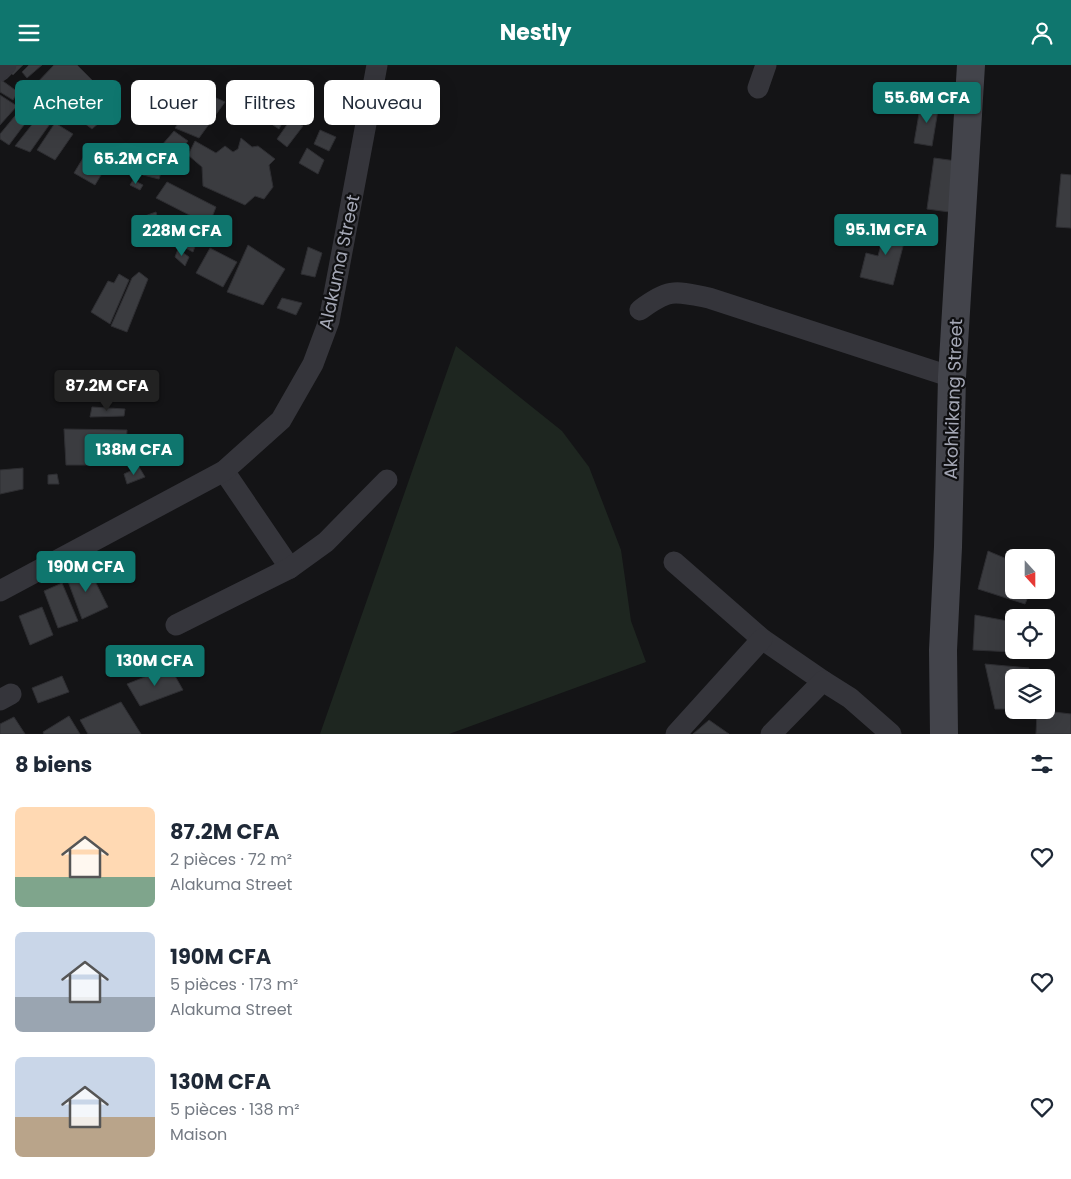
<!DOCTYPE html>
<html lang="fr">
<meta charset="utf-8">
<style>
body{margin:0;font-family:Poppins,sans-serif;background:#f6f6f7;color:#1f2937;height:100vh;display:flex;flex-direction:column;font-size:19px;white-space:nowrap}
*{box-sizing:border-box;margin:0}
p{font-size:16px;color:#747a83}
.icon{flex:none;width:28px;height:28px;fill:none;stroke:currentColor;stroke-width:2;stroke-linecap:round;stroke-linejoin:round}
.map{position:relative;height:669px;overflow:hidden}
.drawer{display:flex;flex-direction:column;background:#fff;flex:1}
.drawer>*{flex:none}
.top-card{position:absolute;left:15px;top:15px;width:500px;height:45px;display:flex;gap:10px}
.needle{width:32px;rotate:159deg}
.buttons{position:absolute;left:1005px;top:484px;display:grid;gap:10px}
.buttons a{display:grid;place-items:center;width:50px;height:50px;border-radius:8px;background:#fff;box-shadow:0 5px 20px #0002;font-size:25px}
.price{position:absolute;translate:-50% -42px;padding:0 11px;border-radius:5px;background:#0f766e;color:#fff;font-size:16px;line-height:32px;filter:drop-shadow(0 1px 2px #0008)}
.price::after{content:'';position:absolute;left:50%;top:30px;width:15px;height:11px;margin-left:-8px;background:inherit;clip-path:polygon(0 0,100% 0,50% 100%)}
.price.on{background:#222;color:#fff}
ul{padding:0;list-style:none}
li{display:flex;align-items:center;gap:15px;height:125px;padding:0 15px}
li span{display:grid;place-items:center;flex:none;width:140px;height:100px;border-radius:8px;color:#555}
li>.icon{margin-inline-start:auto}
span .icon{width:60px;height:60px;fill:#fffc;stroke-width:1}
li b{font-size:21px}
h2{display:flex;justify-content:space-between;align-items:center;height:60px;padding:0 15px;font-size:21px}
.tag{padding:0 18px;border-radius:8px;background:#fff;box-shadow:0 5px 20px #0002;font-size:18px;line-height:45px}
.tag.on{background:#0f766e;color:#fff}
header{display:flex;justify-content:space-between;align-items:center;height:65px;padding:0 15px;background:#0f766e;color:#fff;font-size:22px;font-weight:700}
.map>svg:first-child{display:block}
.green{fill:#1e2620}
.building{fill:#3b3c40;stroke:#2e2e32}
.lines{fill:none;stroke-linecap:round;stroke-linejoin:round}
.street{stroke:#35353b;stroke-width:21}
.secondary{stroke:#43444b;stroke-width:28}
.labels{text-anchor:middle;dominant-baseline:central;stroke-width:4.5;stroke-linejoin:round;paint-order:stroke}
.street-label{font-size:18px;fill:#a5a8b6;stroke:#0f0f11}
</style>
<header><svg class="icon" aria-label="menu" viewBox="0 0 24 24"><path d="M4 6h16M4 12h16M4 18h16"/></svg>Nestly<svg class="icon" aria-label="person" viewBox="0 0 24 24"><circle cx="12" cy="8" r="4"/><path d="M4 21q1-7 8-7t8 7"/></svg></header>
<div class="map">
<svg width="1071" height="669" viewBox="0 0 1071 669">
<rect width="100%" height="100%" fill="#141416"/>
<polygon class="green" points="456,281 562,366 589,402 621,485 631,556 646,597 449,669 320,669"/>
<g class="building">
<polygon points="3,0 23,0 13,10"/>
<polygon points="29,0 42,0 27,13 22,7"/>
<polygon points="54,0 77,0 93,16 69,41 33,22"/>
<polygon points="0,14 18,27 13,35 0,27"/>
<polygon points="98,19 120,39 92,64 71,48"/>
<polygon points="201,26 225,37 199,73 175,63"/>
<polygon points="0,30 17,41 0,60"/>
<polygon points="279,35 289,45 279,64 267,56"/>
<polygon points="921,37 939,39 932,81 914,78"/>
<polygon points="19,46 27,56 9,80 0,74 0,69"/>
<polygon points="42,47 52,56 30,87 15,81"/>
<polygon points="291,54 303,61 287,82 277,74"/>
<polygon points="55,58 73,69 55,95 37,85"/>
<polygon points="320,65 336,72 329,86 314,79"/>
<polygon points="174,66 188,76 174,94 156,87"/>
<polygon points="241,73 252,82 258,81 275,94 269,100 273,122 264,134 255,131 245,140 203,121 202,102 188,90 195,76 216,88 225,81 233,87 238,84"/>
<polygon points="307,83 324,95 318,109 299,98"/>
<polygon points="86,88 107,100 95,120 74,108"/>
<polygon points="934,93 964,97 957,148 927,144"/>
<polygon points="146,98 163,101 159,114 143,110"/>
<polygon points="1061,109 1071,110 1071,163 1056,162"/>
<polygon points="133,115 143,120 140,125 130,120"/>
<polygon points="167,117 216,142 209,160 156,133"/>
<polygon points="156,147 161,167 150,171 142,152"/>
<polygon points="887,157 908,162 893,220 860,212 866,188 878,191"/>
<polygon points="186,170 197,176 193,187 180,180"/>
<polygon points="248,180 285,204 263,240 227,227"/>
<polygon points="308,182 322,188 315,212 301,209"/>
<polygon points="210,183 237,197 223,222 196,208"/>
<polygon points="178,184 189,192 185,201 175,192"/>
<polygon points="139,207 148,214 127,267 111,261 132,213"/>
<polygon points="119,209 129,215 110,259 91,247 108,216 114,218"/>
<polygon points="282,233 302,238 296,250 277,243"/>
<polygon points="92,342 125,344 124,351 90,352"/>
<polygon points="64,364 127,365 125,400 66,400"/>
<polygon points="139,402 145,412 127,419 124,409"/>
<polygon points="23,403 23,424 0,429 0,405"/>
<polygon points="57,409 59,419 48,419 48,410"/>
<polygon points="988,486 1014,497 1014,525 1031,525 1025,539 978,524"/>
<polygon points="89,504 108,542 82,554 66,511"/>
<polygon points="62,518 78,556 58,563 44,526"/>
<polygon points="42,542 53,570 30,580 19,551"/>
<polygon points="975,550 1013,557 1013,587 973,585"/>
<polygon points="985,599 1029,603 1029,612 1014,612 1014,644 995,644"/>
<polygon points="170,602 183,625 140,641 127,619"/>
<polygon points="62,611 69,627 38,638 32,623"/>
<polygon points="121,637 141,669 88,669 80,655"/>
<polygon points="1037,645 1071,649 1071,669 1036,669"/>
<polygon points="69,651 80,669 44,669 43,667"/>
<polygon points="14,652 25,669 0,669 0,659"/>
<polygon points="709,655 729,669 693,669"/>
</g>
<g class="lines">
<g class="street">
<polyline points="0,6 6,0"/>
<polyline points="758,23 766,0"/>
<path d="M 640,245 C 669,223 675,226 709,233 L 952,312"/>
<polyline points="224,406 290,503"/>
<polyline points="674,497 762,574 823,616"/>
<polyline points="0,526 224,406 281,355 313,299 329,256 377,0"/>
<polyline points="176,560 290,503 326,477 387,415"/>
<polyline points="0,635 11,629"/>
<polyline points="676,669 762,574"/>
<polyline points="771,669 823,616 850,633 891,669"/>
</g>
<polyline class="secondary" points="944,669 943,585 948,482 952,312 971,0"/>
</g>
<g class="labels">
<g class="street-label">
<text transform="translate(339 197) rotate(-78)">Alakuma Street</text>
<text transform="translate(953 334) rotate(-88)">Akohkikang Street</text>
</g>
</g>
</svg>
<div class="buttons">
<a><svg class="needle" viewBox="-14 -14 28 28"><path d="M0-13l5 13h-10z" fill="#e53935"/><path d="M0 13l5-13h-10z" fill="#747a83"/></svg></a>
<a><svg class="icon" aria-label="locate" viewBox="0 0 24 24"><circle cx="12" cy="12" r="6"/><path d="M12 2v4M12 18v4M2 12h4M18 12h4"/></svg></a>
<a><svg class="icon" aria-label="layers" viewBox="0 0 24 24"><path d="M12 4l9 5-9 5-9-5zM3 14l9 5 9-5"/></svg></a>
</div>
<b class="price" style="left:927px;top:59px">55.6M CFA</b>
<b class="price" style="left:136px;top:120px">65.2M CFA</b>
<b class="price" style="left:886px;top:191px">95.1M CFA</b>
<b class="price" style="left:182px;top:192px">228M CFA</b>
<b class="price on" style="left:107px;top:347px">87.2M CFA</b>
<b class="price" style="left:134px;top:411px">138M CFA</b>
<b class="price" style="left:86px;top:528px">190M CFA</b>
<b class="price" style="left:155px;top:622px">130M CFA</b>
<div class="top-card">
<a class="tag on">Acheter</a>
<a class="tag">Louer</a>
<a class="tag">Filtres</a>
<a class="tag">Nouveau</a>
</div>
</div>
<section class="drawer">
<h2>8 biens<svg class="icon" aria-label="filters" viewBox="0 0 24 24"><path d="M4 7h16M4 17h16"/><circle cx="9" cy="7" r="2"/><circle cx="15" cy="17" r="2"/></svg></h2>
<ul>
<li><span style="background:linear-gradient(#ffd9b3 70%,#7fa58c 0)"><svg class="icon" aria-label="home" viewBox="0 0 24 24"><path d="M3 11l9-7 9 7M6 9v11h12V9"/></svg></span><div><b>87.2M CFA</b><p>2 pièces · 72 m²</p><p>Alakuma Street</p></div><svg class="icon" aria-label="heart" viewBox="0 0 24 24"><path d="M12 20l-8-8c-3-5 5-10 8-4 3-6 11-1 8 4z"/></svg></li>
<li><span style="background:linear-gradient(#c9d6e8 65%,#9aa5b1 0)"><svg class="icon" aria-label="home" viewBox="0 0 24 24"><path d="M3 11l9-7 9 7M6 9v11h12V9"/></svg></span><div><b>190M CFA</b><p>5 pièces · 173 m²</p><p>Alakuma Street</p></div><svg class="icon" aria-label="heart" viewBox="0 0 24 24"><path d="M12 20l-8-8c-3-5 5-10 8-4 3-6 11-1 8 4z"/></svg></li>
<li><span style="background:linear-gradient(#c9d6e8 60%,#b9a48a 0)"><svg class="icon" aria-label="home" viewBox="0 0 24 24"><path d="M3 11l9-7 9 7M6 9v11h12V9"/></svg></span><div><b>130M CFA</b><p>5 pièces · 138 m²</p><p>Maison</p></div><svg class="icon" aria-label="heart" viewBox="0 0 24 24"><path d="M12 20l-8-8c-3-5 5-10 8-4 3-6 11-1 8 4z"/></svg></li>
</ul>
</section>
